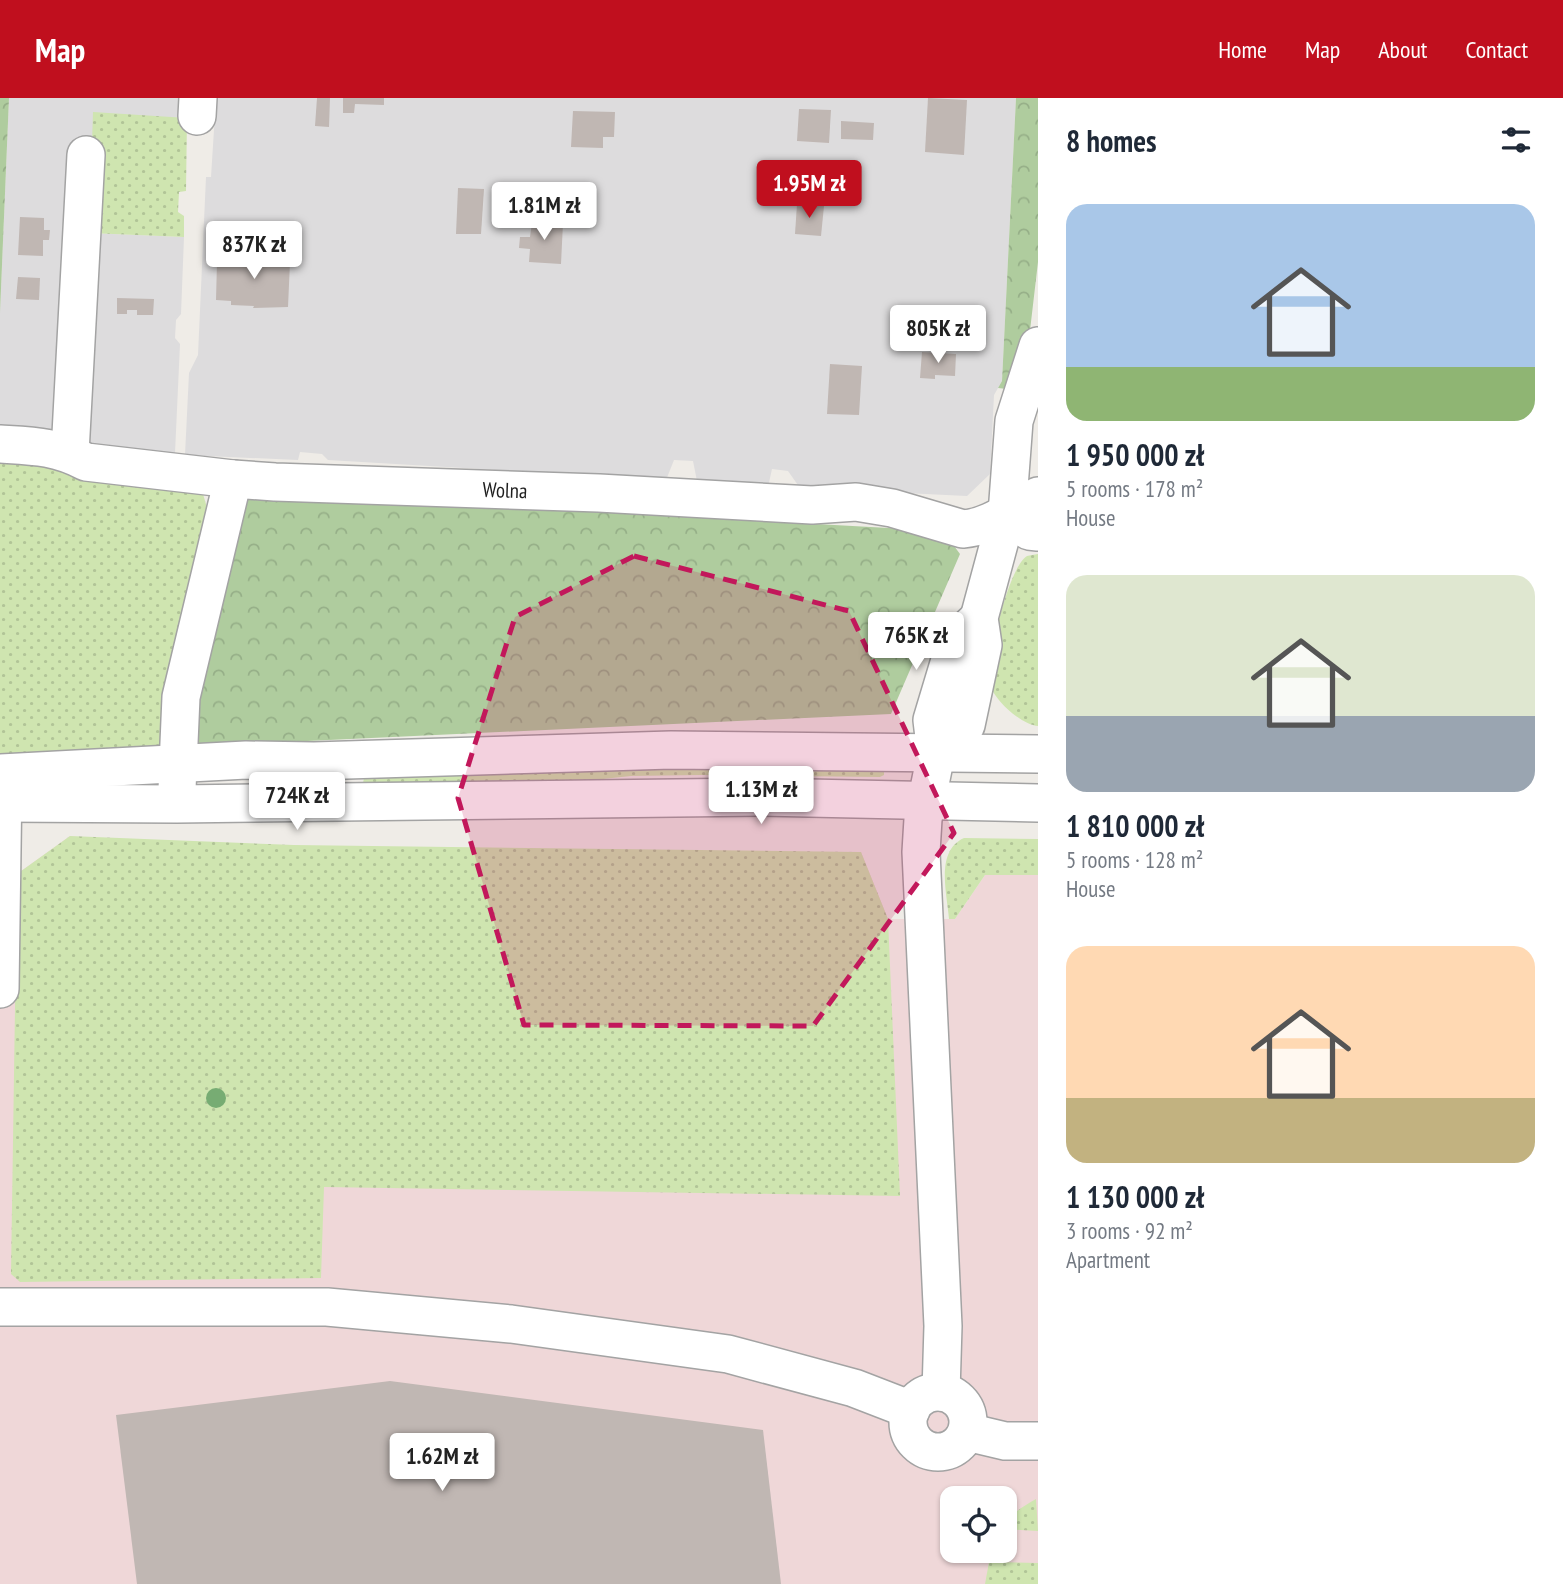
<!DOCTYPE html>
<meta charset="utf-8">
<style>
body{margin:0;font-family:"PT Sans Narrow",sans-serif;background:#f2f2f3;color:#1f2937;height:100vh;display:flex;flex-direction:column;font-size:26px;white-space:nowrap}
*{box-sizing:border-box;margin:0}
p{font-size:23px;color:#747a83}
.icon{flex:none;width:38px;height:38px;fill:none;stroke:currentColor;stroke-width:2;stroke-linecap:round;stroke-linejoin:round}
.map{position:relative;flex:1;overflow:hidden}
.panel{display:flex;flex-direction:column;background:#fff;width:525px}
.panel>*{flex:none}
.buttons{position:absolute;left:940px;top:1388px;display:grid;gap:14px}
.buttons a{display:grid;place-items:center;width:77px;height:77px;border-radius:14px;background:#fff;box-shadow:0 2px 5px #0004;font-size:35px}
.price{position:absolute;translate:-50% -60px;padding:0 16px;border-radius:7px;background:#fff;color:#222;font-size:23px;line-height:46px;filter:drop-shadow(0 2px 4px #0008)}
.price::after{content:'';position:absolute;left:50%;top:42px;width:21px;height:16px;margin-left:-10px;background:inherit;clip-path:polygon(0 0,100% 0,50% 100%)}
.price.on{background:#c00f1e;color:#fff}
ul{padding:0;list-style:none}
li{display:grid;align-content:center;gap:14px;height:371px;padding:0 28px}
li span{display:grid;place-items:center;height:217px;border-radius:21px;color:#555}
li>.icon{margin-inline-start:auto}
span .icon{width:126px;height:126px;fill:#fffc;stroke-width:1}
li b{font-size:30px}
h2{display:flex;justify-content:space-between;align-items:center;height:84px;padding:0 28px;font-size:30px}
header{display:flex;align-items:center;gap:42px;box-sizing:border-box;height:98px;padding:0 35px;background:#c00f1e;color:#fff}
header strong{font-size:33px}
nav{display:flex;gap:38px;margin-inline-start:auto;font-size:24px}
main{display:flex;flex:1;min-height:0}
.map>svg:first-child{display:block}
.residential{fill:#dddcdd}
.commercial{fill:#efd7d8;fill-rule:evenodd}
.grass{fill:url(#grass-dots)}
.forest{fill:url(#forest-crowns)}
.building{fill:#c0b7b3}
.lines{fill:none;stroke-linecap:round;stroke-linejoin:round}
.minor-casing{stroke:#a3a3a3;stroke-width:40}
.minor{stroke:#fff;stroke-width:37}
.tree{fill:#77ac73}
.marked{fill:#c2185b;fill-opacity:0.2;stroke:#c2185b;stroke-width:5;stroke-dasharray:14 9;stroke-linejoin:round}
.labels{text-anchor:middle;dominant-baseline:central;stroke-width:7;stroke-linejoin:round;paint-order:stroke}
.street-label{font-size:21px;fill:#1f1f1f;stroke:#fff}
</style>
<header>
<strong>Map</strong>
<nav><a>Home</a><a>Map</a><a>About</a><a>Contact</a></nav>
</header>
<main>
<div class="map">
<svg width="1038" height="1486" viewBox="0 0 1038 1486">
<defs>
<pattern id="grass-dots" width="8" height="8" patternUnits="userSpaceOnUse" patternTransform="scale(1.75)"><rect width="8" height="8" fill="#cfe5b0"/><path d="M2 2h.1M6 6h.1" fill="none" stroke="#b1c497" stroke-width="1.8" stroke-linecap="round"/></pattern>
<pattern id="forest-crowns" width="20" height="18" patternUnits="userSpaceOnUse" patternTransform="scale(1.75)"><rect width="20" height="18" fill="#afcc9e"/><path d="M2 6a3 3 0 1 1 6 0M12 15a3 3 0 1 1 6 0" fill="none" stroke="#96af88"/></pattern>
</defs>
<rect width="100%" height="100%" fill="#efece7"/>
<g class="residential">
<polygon points="9,0 183,0 183,19 92,53 68,53 66,340 0,338 0,215"/>
<polygon points="216,0 1016,0 1002,283 994,297 990,376 967,398 800,390 788,373 772,371 768,389 697,383 693,363 674,362 666,382 328,362 322,356 300,354 298,362 185,357 189,275 198,257 206,79 211,79"/>
<polygon points="89,135 184,139 181,216 176,222 175,240 180,246 175,355 79,351"/>
</g>
<path class="commercial" d="M 70,738 L 296,778 L 861,754 L 888,821 L 955,821 L 985,777 L 1038,777 L 1038,1486 L 0,1486 L 0,777 L 17,776 ZM 952,1400 L 1004,1400 L 1004,1452 L 952,1452 Z"/>
<g class="grass">
<polygon points="93,14 187,20 186,93 179,94 178,114 184,118 184,139 89,135"/>
<polygon points="0,352 203,396 208,413 162,645 154,651 0,663"/>
<path d="M 1038,456 L 1038,628 C 1021,627 990,599 989,582 C 988,559 1008,470 1027,458 C 1030,457 1034,457 1038,456 Z"/>
<polygon points="614,669 884,673 884,677 880,679 701,677 631,678 547,687 363,685 364,680"/>
<polygon points="70,738 294,747 861,754 888,821 900,1098 324,1089 321,1180 20,1184 11,1176 17,776"/>
<path d="M 964,740 L 1038,741 L 1038,777 L 985,777 L 955,821 L 949,821 C 947,795 935,753 964,740 Z"/>
<path d="M 1036,1401 L 1038,1433 L 1005,1431 C 1007,1417 1024,1408 1036,1401 Z"/>
<polygon points="989,1464 1038,1465 1038,1486 985,1486"/>
</g>
<g class="forest">
<polygon points="0,0 9,0 0,215"/>
<polygon points="1016,0 1038,0 1038,164 1029,241 1007,291 998,290 1002,283"/>
<polygon points="244,392 269,396 943,433 960,456 891,616 198,648 201,570"/>
</g>
<g class="building">
<polygon points="317,0 330,0 329,29 315,28"/>
<polygon points="343,0 384,0 384,7 355,6 354,15 343,15"/>
<polygon points="928,0 967,2 964,57 925,54"/>
<polygon points="799,11 831,12 829,45 797,43"/>
<polygon points="573,13 615,14 614,39 603,39 603,50 571,49"/>
<polygon points="841,23 874,25 873,42 841,41"/>
<polygon points="458,90 484,91 481,136 456,136"/>
<polygon points="797,106 824,108 821,138 795,136"/>
<polygon points="533,117 541,118 541,124 563,125 561,166 529,164 530,151 519,150 520,139 530,139"/>
<polygon points="20,119 44,120 44,132 50,132 49,142 43,142 43,158 18,157"/>
<polygon points="256,151 269,151 272,154 271,163 290,164 288,209 253,210 254,208 231,207 231,203 216,202 217,164 233,165 233,161 253,162 253,154"/>
<polygon points="18,179 40,180 39,202 16,201"/>
<polygon points="117,200 154,201 153,217 137,217 137,212 127,212 127,216 117,216"/>
<polygon points="922,254 956,256 955,278 935,277 935,281 920,280"/>
<polygon points="830,266 862,268 859,317 827,316"/>
<polygon points="390,1283 763,1332 781,1486 137,1486 116,1317"/>
</g>
<g class="lines">
<g class="minor-casing">
<g id="minor">
<polyline points="197,18 198,0"/>
<path d="M 0,346 C 33,348 56,348 86,364 L 233,381 L 275,384 L 599,395 L 812,407 L 856,404 L 892,410 L 963,431 C 991,429 1014,409 1038,398"/>
<polyline points="70,355 86,57"/>
<polyline points="1007,416 1029,433 1038,434"/>
<polyline points="936,656 966,627 983,547 979,520 1007,416 1014,323 1038,248"/>
<polyline points="0,675 246,662 314,663 671,652 1038,656"/>
<polyline points="177,691 181,599 233,381"/>
<polyline points="0,705 177,706 760,699 1038,705"/>
<polyline points="0,891 3,682"/>
<polyline points="0,1209 327,1209 511,1226 728,1256 854,1290 911,1312"/>
<circle cx="938" cy="1324" r="30"/>
<polyline points="941,1294 943,1228 921,754 923,721 936,656 932,622 956,542 979,520"/>
<polyline points="967,1334 1005,1343 1038,1343"/>
</g>
</g>
<use href="#minor" class="minor"/>
</g>
<circle class="tree" cx="216" cy="1000" r="10"/>
<path class="marked" d="M 634,458 L 849,513 L 954,735 L 813,928 L 524,927 L 458,700 L 515,519 Z"/>
<g class="labels">
<g class="street-label">
<text transform="translate(505 392) rotate(2)">Wolna</text>
</g>
</g>
</svg>
<div class="buttons">
<a><svg class="icon" aria-label="locate" viewBox="0 0 24 24"><circle cx="12" cy="12" r="6"/><path d="M12 2v4M12 18v4M2 12h4M18 12h4"/></svg></a>
</div>
<b class="price on" style="left:809px;top:122px">1.95M zł</b>
<b class="price" style="left:544px;top:144px">1.81M zł</b>
<b class="price" style="left:254px;top:183px">837K zł</b>
<b class="price" style="left:938px;top:267px">805K zł</b>
<b class="price" style="left:916px;top:574px">765K zł</b>
<b class="price" style="left:761px;top:728px">1.13M zł</b>
<b class="price" style="left:297px;top:734px">724K zł</b>
<b class="price" style="left:442px;top:1395px">1.62M zł</b>
</div>
<section class="panel">
<h2>8 homes<svg class="icon" aria-label="filters" viewBox="0 0 24 24"><path d="M4 7h16M4 17h16"/><circle cx="9" cy="7" r="2"/><circle cx="15" cy="17" r="2"/></svg></h2>
<ul>
<li><span style="background:linear-gradient(#a9c7e8 75%,#8fb573 0)"><svg class="icon" aria-label="home" viewBox="0 0 24 24"><path d="M3 11l9-7 9 7M6 9v11h12V9"/></svg></span><div><b>1 950 000 zł</b><p>5 rooms · 178 m²</p><p>House</p></div></li>
<li><span style="background:linear-gradient(#dfe7d0 65%,#9aa5b1 0)"><svg class="icon" aria-label="home" viewBox="0 0 24 24"><path d="M3 11l9-7 9 7M6 9v11h12V9"/></svg></span><div><b>1 810 000 zł</b><p>5 rooms · 128 m²</p><p>House</p></div></li>
<li><span style="background:linear-gradient(#ffd9b3 70%,#c2b280 0)"><svg class="icon" aria-label="home" viewBox="0 0 24 24"><path d="M3 11l9-7 9 7M6 9v11h12V9"/></svg></span><div><b>1 130 000 zł</b><p>3 rooms · 92 m²</p><p>Apartment</p></div></li>
</ul>
</section>
</main>
